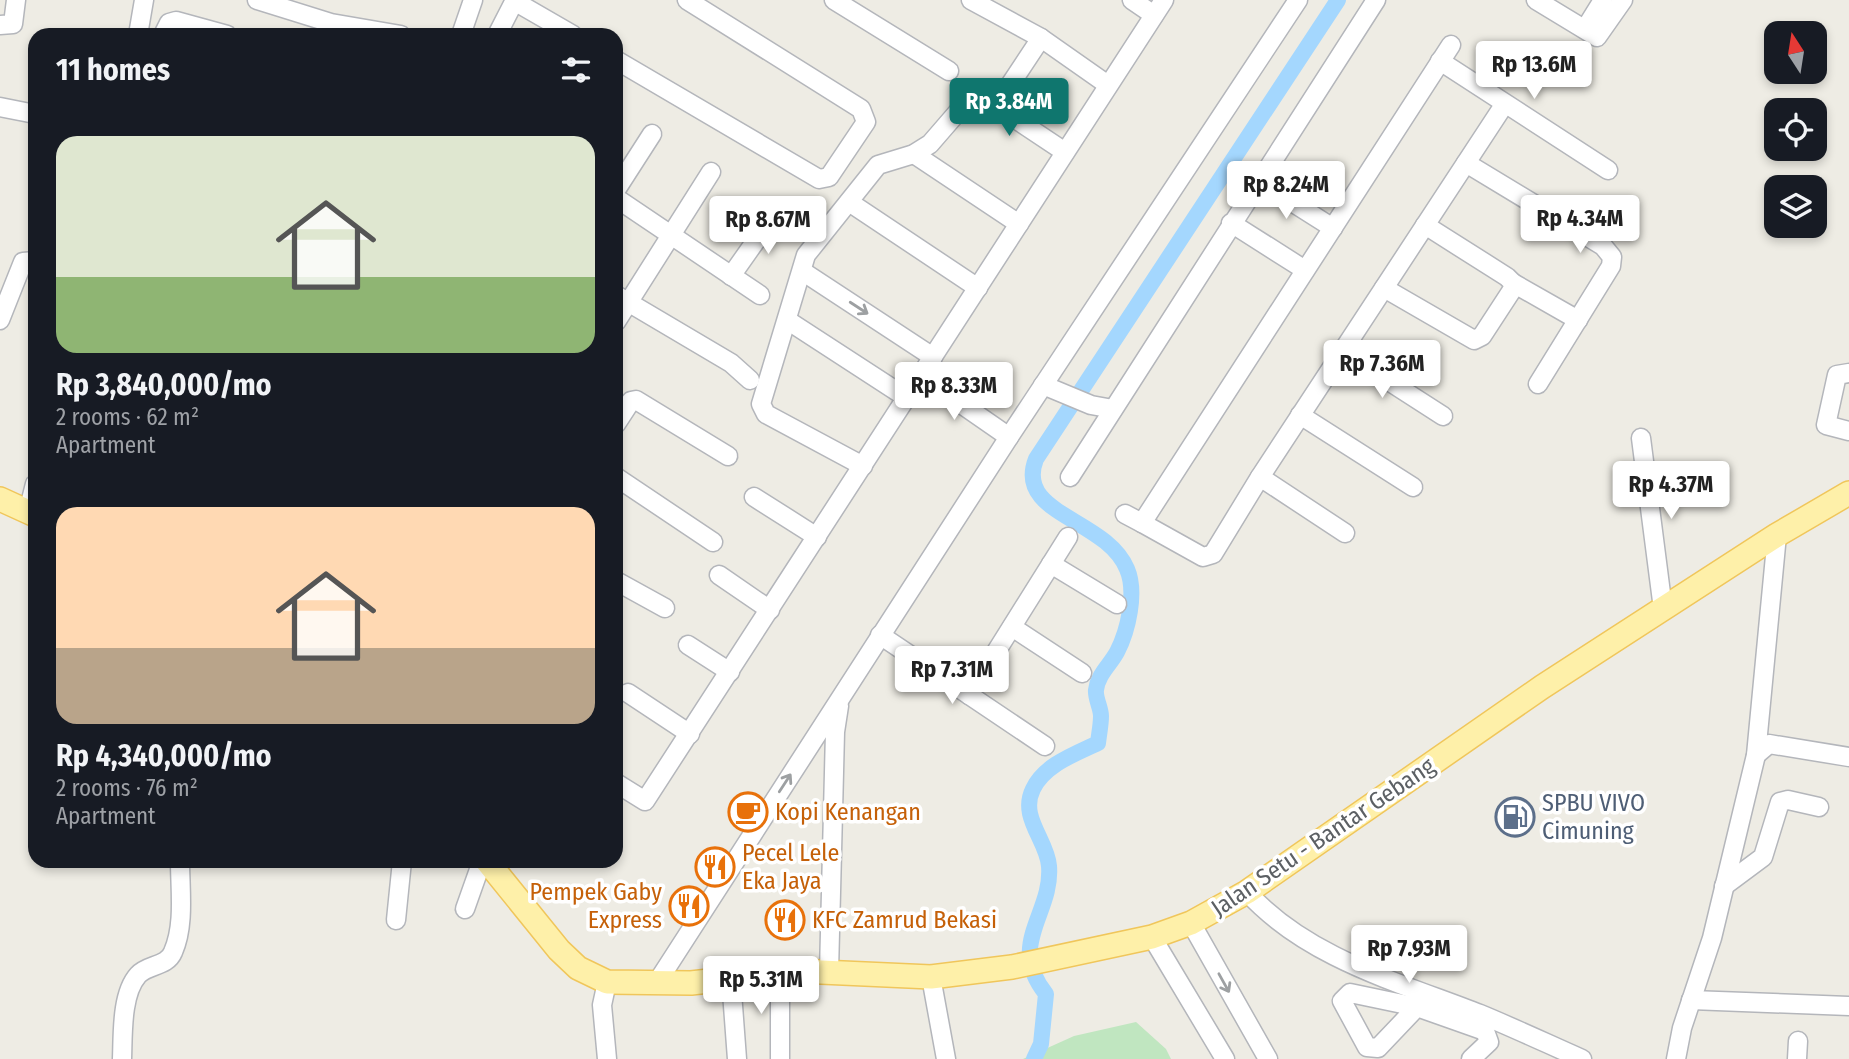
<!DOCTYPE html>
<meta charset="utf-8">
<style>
body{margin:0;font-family:"Fira Sans Condensed",sans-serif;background:#20242c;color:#f1f3f6;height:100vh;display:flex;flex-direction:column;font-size:26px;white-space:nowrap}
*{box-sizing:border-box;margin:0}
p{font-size:23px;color:#9ea1a6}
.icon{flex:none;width:38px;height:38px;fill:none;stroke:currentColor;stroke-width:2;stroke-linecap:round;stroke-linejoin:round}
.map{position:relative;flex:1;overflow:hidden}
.panel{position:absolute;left:28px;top:28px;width:595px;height:840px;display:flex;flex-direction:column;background:#171b24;border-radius:21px;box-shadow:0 4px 10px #0003}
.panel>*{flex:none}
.needle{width:46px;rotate:348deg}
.fabs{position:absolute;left:1764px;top:21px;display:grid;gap:14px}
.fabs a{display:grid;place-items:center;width:63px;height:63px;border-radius:14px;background:#171b24;box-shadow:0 4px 10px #0003;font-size:35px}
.price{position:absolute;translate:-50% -60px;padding:0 16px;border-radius:7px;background:#fff;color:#222;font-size:23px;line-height:46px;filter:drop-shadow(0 2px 4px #0008)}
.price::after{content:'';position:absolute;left:50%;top:42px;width:21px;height:16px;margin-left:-10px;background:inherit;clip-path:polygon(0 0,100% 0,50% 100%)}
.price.on{background:#0f766e;color:#fff}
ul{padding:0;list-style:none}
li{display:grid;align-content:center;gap:14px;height:371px;padding:0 28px}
li span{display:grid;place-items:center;height:217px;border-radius:21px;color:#555}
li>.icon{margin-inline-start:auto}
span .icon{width:126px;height:126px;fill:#fffc;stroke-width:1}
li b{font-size:30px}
h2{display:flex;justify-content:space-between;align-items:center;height:84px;padding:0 28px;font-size:30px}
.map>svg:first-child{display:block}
.green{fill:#c0e6c0}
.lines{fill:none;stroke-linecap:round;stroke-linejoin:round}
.canal{stroke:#a4d7fe;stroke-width:16}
.minor-casing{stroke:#b4b6bb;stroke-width:21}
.major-casing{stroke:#f0c65b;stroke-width:26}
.minor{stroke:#fff;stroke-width:18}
.major{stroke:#fef0a9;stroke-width:23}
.oneway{stroke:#9da0a2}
.labels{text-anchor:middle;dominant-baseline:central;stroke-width:7;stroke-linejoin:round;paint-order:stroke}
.service-label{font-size:24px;fill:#4e5e75;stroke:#fff;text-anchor:start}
.food-label{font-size:24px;fill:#c56008;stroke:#fff;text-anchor:start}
.street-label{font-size:24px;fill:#5c6064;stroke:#fff}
</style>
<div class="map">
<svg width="1849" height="1059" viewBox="0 0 1849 1059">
<rect width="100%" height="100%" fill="#eeece4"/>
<polygon class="green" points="1136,1022 1166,1049 1171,1059 1023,1059 1074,1036"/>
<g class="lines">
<path class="canal" d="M 1034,1059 L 1041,1044 L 1046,994 C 1006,944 1053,914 1049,866 C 1047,840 1019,817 1033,789 C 1044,765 1075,754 1098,743 C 1099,734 1101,725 1101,716 C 1101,708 1095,698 1096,690 C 1098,674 1110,665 1117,652 C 1128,631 1137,592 1127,569 C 1106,518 1014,515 1036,459 L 1338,0"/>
<g class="minor-casing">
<g id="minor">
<polyline points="257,0 331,23 401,35"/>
<polyline points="834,0 949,71"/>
<polyline points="971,0 1041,38 1108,85"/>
<polyline points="1132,0 1154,15"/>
<polyline points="1536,0 1597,37 1623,0"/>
<polyline points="514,1 573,35"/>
<polyline points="0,25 13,24 16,0"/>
<polyline points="1585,29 1603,0"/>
<polyline points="138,35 144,0"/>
<polyline points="163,35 169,23 176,21 227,35"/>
<polyline points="461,35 473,0"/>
<polyline points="497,35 515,0"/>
<polyline points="1451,45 1142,523 1203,557 1213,554 1260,477 1504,105"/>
<polyline points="616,60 819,179 829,177 866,122 861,109 687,0"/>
<polyline points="1440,61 1608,170"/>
<polyline points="996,106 1041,38"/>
<polyline points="0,107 35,114"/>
<polyline points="914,154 1019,224"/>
<polyline points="1466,163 1603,246 1612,257 1611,266 1538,384"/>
<polyline points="1259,181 1333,228"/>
<polyline points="616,190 652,134"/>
<polyline points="616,198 760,295"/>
<polyline points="849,202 978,288"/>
<polyline points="1231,223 1305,270"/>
<polyline points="802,271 933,357"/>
<polyline points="731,276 774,215"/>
<polyline points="1513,283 1578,320"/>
<polyline points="1384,288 1474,340 1482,336 1512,290 1513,283 1507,277 1425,225"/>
<polyline points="616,295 731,363 750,380"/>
<polyline points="0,320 23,262 35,261"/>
<polyline points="787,320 907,398"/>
<polyline points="616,322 711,172"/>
<polyline points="1342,351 1443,416"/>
<polyline points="1849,373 1837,375 1826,425 1849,431"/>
<polyline points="921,376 1009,437"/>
<polyline points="1043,385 1091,405 1113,409"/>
<polyline points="1300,415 1413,487"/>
<polyline points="616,424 631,401 636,400 728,456"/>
<polyline points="1641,438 1663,609"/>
<polyline points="863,466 766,414 761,404 806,255 878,165 914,154 930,144 975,92 1065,152"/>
<polyline points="616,477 713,542"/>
<polyline points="1070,477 1376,0"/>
<polyline points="1260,477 1345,533"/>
<polyline points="754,497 817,537"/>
<polyline points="28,512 35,484"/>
<polyline points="1125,514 1142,523"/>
<polyline points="1051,564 1117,604"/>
<polyline points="719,575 770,610"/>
<polyline points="616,581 665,608"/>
<polyline points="1012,627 1082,673"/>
<polyline points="880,635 1045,746"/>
<polyline points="688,645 730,672"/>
<polyline points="628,693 690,734"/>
<polyline points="969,695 1068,537"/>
<polyline points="1756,755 1769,744 1849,757"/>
<polyline points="616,783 645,801 1164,0"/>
<polyline points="1724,886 1763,857 1780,802 1788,800 1819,807"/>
<path d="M 1247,892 C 1307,958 1398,982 1480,1014 C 1514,1028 1548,1044 1582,1059"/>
<polyline points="465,909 482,861"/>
<polyline points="396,920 402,861"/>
<polyline points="1191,923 1268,1059"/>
<polyline points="1152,937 1225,1059"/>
<polyline points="829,972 835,732 839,706"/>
<polyline points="780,973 780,1059"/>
<polyline points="931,977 946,1059"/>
<polyline points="731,979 737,1059"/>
<polyline points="656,984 1009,437 1298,0"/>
<polyline points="1691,1000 1849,1006"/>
<polyline points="1417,1007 1378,1048 1367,1047 1342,1001 1350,993 1417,1007 1485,1031 1489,1042 1471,1059"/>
<path d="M 122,1059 C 123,1035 121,994 138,975 C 148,964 167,967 173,952 C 185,925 180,890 180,861"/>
<polyline points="607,1059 602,1005 607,982"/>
<polyline points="1676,1059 1682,1028 1712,938 1756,755 1777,535"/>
<polyline points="1797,1059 1798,1041"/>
</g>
</g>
<g class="major-casing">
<g id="major">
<polyline points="0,499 35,515"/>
<polyline points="487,861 559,950 578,968 607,982 691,983 799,971 931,977 1012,967 1152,937 1191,923 1247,892 1542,687 1777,535 1849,493"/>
</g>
</g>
<use href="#minor" class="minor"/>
<use href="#major" class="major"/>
</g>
<defs><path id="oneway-shaft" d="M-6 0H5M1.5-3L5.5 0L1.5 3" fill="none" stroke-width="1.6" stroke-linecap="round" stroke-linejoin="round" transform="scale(1.75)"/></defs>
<g class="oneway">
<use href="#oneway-shaft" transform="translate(859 308) rotate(33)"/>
<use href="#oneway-shaft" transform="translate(785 783) rotate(-57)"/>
<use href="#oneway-shaft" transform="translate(1224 983) rotate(61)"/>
</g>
<defs>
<g id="cafe-ring" transform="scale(2.0125)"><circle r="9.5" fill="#fff" stroke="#e8710a" stroke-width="1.5"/><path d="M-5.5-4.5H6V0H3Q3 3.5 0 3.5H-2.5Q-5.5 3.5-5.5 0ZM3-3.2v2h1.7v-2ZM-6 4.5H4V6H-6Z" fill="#e8710a"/></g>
<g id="fuel-ring" transform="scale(2.0125)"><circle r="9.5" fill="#fff" stroke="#5c6f8a" stroke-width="1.5"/><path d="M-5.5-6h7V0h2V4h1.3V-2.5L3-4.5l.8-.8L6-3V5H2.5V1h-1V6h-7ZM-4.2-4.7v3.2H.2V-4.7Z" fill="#5c6f8a"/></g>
<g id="restaurant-ring" transform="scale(2.0125)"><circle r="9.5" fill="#fff" stroke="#e8710a" stroke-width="1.5"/><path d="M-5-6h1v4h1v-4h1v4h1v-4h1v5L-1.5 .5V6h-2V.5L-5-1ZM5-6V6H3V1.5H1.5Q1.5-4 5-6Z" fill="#e8710a"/></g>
</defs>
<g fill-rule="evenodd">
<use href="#cafe-ring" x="748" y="812"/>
<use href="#fuel-ring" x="1515" y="817"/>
<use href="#restaurant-ring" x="715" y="867"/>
<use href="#restaurant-ring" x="689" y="906"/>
<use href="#restaurant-ring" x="785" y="920"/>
</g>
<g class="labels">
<g class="service-label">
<text x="1542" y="803">SPBU VIVO<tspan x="1542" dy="28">Cimuning</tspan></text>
</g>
<g class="food-label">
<text x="775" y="812">Kopi Kenangan</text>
<text x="742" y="853">Pecel Lele<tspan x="742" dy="28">Eka Jaya</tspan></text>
<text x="662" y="892" text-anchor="end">Pempek Gaby<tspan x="662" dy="28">Express</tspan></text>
<text x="812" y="920">KFC Zamrud Bekasi</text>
</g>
<g class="street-label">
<text transform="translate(1323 837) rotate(-34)">Jalan Setu - Bantar Gebang</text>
</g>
</g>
</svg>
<div class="fabs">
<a><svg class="needle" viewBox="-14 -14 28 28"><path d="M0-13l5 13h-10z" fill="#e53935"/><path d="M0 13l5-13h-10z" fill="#9ea1a6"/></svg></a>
<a><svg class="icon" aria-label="locate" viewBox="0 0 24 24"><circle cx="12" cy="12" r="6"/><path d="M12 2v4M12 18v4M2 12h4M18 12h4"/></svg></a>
<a><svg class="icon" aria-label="layers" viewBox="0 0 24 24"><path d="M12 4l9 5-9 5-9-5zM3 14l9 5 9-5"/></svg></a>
</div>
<b class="price" style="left:1534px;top:101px">Rp 13.6M</b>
<b class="price on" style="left:1009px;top:138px">Rp 3.84M</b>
<b class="price" style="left:1286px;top:221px">Rp 8.24M</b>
<b class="price" style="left:1580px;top:255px">Rp 4.34M</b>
<b class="price" style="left:768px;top:256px">Rp 8.67M</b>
<b class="price" style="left:1382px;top:400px">Rp 7.36M</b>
<b class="price" style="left:954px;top:422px">Rp 8.33M</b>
<b class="price" style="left:1671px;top:521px">Rp 4.37M</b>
<b class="price" style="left:952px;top:706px">Rp 7.31M</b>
<b class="price" style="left:1409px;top:985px">Rp 7.93M</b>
<b class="price" style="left:761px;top:1016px">Rp 5.31M</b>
<section class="panel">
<h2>11 homes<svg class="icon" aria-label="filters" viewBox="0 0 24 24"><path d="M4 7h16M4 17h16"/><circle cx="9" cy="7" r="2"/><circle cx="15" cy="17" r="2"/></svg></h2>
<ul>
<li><span style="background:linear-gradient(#dfe7d0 65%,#8fb573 0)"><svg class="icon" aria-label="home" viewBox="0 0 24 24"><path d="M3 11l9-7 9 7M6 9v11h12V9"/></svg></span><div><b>Rp 3,840,000/mo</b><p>2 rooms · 62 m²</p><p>Apartment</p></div></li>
<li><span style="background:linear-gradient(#ffd9b3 65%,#b9a48a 0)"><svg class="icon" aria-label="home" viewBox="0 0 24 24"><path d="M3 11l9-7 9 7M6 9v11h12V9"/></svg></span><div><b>Rp 4,340,000/mo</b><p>2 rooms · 76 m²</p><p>Apartment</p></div></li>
</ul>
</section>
</div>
